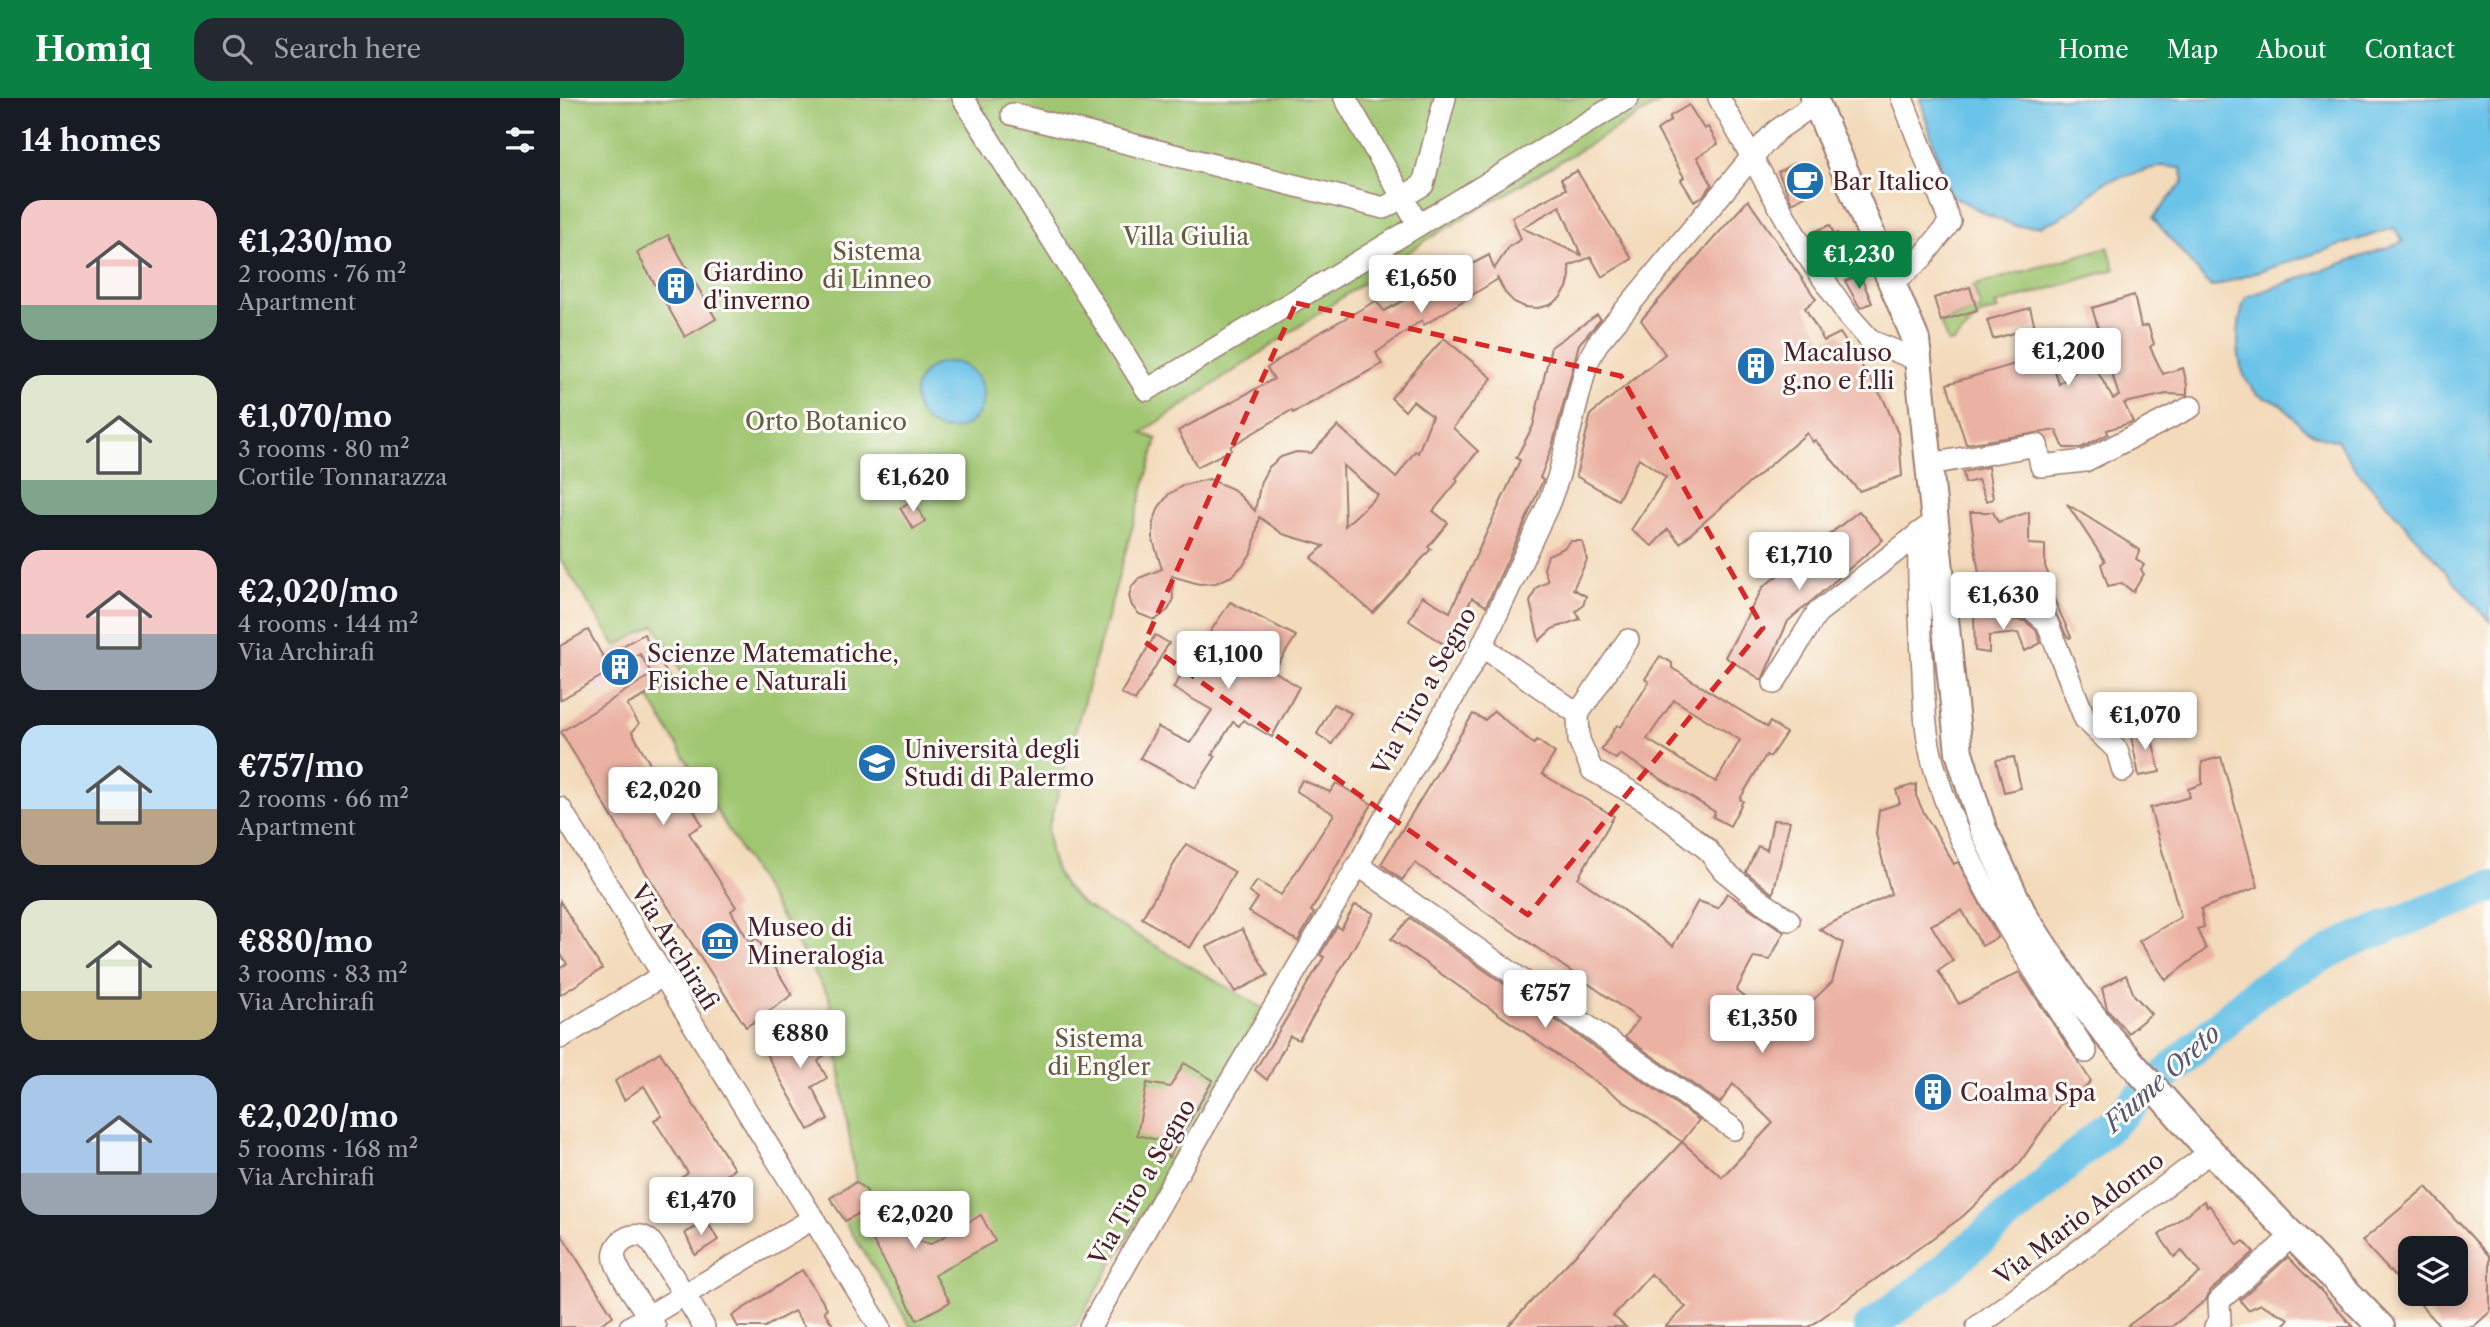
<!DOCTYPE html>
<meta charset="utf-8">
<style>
body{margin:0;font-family:"Libre Caslon Text",serif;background:#242831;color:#f1f3f6;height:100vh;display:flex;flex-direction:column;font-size:26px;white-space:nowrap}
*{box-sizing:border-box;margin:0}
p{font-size:23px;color:#9ea1a6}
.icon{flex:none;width:38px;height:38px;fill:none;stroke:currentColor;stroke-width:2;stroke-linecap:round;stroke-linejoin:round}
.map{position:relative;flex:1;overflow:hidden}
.sheet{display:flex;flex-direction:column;background:#171b24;width:560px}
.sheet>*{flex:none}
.controls{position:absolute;left:1838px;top:1138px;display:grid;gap:14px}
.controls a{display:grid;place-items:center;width:70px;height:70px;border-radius:14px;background:#171b24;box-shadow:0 4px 10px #0003;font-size:35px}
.price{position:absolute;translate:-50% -60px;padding:0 16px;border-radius:7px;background:#fff;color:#222;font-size:23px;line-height:46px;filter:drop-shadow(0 2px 4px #0008)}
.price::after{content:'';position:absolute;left:50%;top:42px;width:21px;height:16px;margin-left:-10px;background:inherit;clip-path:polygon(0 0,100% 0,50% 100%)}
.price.selected{background:#0b8043;color:#fff}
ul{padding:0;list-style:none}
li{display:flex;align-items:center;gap:21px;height:175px;padding:0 21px}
li span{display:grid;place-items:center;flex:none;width:196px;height:140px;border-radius:21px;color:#555}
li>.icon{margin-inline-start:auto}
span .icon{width:84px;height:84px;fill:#fffc;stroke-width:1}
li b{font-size:30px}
h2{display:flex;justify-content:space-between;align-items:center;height:84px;padding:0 21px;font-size:30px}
header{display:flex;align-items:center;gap:42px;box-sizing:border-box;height:98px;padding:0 35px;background:#0b8043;color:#fff}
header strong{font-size:33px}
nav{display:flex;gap:38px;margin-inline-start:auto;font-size:24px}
.search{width:490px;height:63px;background:#242831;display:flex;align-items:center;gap:18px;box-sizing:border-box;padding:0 24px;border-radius:21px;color:#9ea1a6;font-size:26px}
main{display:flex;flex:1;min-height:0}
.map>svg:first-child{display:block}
.built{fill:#f5cfd9}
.green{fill:#a0c671;stroke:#75724e;stroke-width:2}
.water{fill:#6bc3e8;stroke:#5a718a;stroke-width:2}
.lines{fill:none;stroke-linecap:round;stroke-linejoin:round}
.river{stroke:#6bc3e8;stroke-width:33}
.building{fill:#ebb2a3;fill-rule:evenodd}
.minor-casing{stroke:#9e7c72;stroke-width:24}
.major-casing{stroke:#9e7c72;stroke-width:30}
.minor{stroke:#fff;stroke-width:21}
.major{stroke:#fff;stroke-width:26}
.marked{fill:none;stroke:#d62828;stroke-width:5;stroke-dasharray:14 9;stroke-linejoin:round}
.labels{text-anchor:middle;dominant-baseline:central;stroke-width:6;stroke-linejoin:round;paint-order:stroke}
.poi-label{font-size:24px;fill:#4a1f2b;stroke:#fdfcf7;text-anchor:start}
.park-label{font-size:24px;fill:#685944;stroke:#fdfcf7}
.street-label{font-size:24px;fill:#4a1f2b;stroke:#fdfcf7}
.water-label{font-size:26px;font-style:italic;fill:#56586d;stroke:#fdfcf7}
</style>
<header>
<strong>Homiq</strong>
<div class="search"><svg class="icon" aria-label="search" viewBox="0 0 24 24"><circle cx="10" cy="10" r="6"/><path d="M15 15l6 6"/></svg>Search here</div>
<nav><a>Home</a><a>Map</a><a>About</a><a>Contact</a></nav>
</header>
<main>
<section class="sheet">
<h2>14 homes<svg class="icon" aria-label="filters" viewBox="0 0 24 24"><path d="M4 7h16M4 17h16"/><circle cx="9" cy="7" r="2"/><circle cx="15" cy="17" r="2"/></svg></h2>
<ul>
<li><span style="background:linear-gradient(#f6c9c9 75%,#7fa58c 0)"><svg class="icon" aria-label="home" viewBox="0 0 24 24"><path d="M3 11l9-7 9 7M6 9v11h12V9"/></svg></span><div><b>€1,230/mo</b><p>2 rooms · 76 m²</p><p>Apartment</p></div></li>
<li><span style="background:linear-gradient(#dfe7d0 75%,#7fa58c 0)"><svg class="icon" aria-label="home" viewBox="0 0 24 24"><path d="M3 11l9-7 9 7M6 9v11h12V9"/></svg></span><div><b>€1,070/mo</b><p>3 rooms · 80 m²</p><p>Cortile Tonnarazza</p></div></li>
<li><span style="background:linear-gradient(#f6c9c9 60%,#9aa5b1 0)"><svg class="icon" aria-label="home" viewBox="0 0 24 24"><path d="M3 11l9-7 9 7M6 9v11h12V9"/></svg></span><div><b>€2,020/mo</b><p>4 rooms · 144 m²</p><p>Via Archirafi</p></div></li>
<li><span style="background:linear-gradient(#bfe0f5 60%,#b9a48a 0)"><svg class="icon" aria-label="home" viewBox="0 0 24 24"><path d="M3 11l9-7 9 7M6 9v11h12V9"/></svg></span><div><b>€757/mo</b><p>2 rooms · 66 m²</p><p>Apartment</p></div></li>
<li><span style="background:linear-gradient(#dfe7d0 65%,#c2b280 0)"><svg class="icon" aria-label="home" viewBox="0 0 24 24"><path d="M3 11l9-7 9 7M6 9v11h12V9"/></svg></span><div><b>€880/mo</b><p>3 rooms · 83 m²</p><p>Via Archirafi</p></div></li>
<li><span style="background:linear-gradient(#a9c7e8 70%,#9aa5b1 0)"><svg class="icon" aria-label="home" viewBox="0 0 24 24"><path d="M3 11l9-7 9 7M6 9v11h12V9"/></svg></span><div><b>€2,020/mo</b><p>5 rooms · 168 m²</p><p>Via Archirafi</p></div></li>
</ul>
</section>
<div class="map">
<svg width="1930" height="1229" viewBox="0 0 1930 1229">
<rect width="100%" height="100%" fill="#fdfcf7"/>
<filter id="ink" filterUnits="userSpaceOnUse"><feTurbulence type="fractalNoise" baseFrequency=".0143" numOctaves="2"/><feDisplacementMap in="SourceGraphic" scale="14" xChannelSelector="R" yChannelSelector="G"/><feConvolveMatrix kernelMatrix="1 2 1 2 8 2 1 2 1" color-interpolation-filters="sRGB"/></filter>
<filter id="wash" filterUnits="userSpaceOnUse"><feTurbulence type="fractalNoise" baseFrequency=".00686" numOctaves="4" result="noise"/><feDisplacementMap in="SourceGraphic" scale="28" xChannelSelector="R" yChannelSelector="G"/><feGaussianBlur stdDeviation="1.57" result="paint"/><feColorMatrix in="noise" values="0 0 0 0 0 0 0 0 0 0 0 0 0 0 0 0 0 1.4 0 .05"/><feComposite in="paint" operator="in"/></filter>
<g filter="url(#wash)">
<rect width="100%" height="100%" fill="#f3daba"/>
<polygon class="built" points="28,532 44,559 84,536 111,582 80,600 68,579 40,595 33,583 0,602 0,544 7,556 22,566 9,543"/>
<g class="green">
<path d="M 0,0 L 1108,0 L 868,141 L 582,335 L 597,341 L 488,731 C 489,765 497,785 524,807 L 703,910 L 515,1229 L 351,1229 L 270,1100 L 296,1084 L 269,899 L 89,600 L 125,579 L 95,527 L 56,548 L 0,461 Z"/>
<polygon points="1548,149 1555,171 1435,207 1438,212 1420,217 1394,244 1388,245 1380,224 1421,211 1413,188"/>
</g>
<g class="water">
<path d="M 1360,0 L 1930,0 L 1930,524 L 1794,369 L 1777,342 C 1747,338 1741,328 1723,308 C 1717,302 1706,302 1699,297 C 1672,276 1675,227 1686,199 L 1843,144 L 1834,130 L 1651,189 L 1593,120 L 1624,83 L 1621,70 L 1600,68 L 1545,84 L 1516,109 L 1498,121 L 1480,128 L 1456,128 L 1426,116 L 1388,95 Z"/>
<circle cx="389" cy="298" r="34"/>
</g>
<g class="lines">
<polyline class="river" points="1310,1229 1366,1187 1476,1094 1699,892 1788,844 1930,789"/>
</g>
<g id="blocks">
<g class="building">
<polygon points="1129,7 1144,31 1148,29 1158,46 1137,59 1152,87 1143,98 1134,103 1121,82 1124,79 1097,32 1110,23 1110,18"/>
<polygon points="1235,65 1250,95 1232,105 1218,74"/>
<path d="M 1017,73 L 1072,161 L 1042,179 L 1031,159 L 1009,168 L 1010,178 L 1007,190 L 1000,200 L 990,207 L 978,210 L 965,209 L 954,204 L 945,195 L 937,179 L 938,181 L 864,227 L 862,222 L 816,255 L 822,266 L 733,315 L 732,312 L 671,348 L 671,352 L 637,369 L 618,333 L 714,281 L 707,270 L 750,240 L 816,203 L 824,213 L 929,157 L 934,171 L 949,149 L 961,141 L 952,119 L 1006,91 L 1001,81 ZM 1000,108 L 1021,157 L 962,130 Z"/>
<polygon points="1188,102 1256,201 1245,210 1264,243 1280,235 1324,302 1339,338 1342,378 1299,393 1255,342 1253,344 1247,335 1120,445 1108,431 1092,448 1071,432 1106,379 1079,360 1058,402 1016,378 1031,316 1105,256 1081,222"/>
<polygon points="1270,127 1274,137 1277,135 1286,156 1267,164 1253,134"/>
<polygon points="108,137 156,221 125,239 77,155"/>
<polygon points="1300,177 1312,205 1300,210 1285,183"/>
<polygon points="1410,189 1417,212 1381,223 1374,200"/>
<polygon points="1574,197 1581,229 1588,227 1594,246 1590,249 1603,276 1623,270 1627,287 1627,297 1607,296 1564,305 1573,324 1547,332 1548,336 1521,350 1504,350 1496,332 1406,346 1387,286 1489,256 1499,286 1531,262 1553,301 1559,298 1532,210"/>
<polygon points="1470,210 1475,229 1433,241 1427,222"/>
<polygon points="1037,217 1041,221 1019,246 992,349 980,380 983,382 961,433 926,508 912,500 888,549 849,523 862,498 890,514 960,362 956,360 973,328 991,249"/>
<path d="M 884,240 L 932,280 L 893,330 L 918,353 L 896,380 L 898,383 L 873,413 L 888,425 L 868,449 L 871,451 L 813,515 L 751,460 L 764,448 L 723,436 L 699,419 L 693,452 L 684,466 L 672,478 L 656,485 L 639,486 L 612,478 L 613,503 L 608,512 L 595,522 L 579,516 L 572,508 L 569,498 L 572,488 L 579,480 L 602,471 L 593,442 L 593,425 L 599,409 L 609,396 L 624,387 L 649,381 L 673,391 L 695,413 L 701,383 L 709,369 L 721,359 L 736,354 L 751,355 L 778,328 L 836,380 L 855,353 L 858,355 L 872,318 L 853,303 L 845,313 L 831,300 ZM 783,367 L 818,397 L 785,428 Z"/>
<polygon points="1428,369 1433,401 1426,403 1418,382 1405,385 1403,374"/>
<polygon points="353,402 365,423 353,431 340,410"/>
<polygon points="1507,406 1580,452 1576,461 1584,467 1581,472 1584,476 1573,494 1562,485 1548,488 1541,466 1545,463"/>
<polygon points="1299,413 1323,442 1228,523 1202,582 1165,559 1203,489"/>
<polygon points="1410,414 1433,414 1438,424 1469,414 1469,446 1485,447 1485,468 1493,488 1489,490 1511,539 1509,540 1506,537 1495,514 1478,500 1468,497 1457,484 1461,496 1421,490"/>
<polygon points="1011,443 1022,443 1027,462 1013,491 1026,498 1023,508 1016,513 1020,521 992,531 979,543 970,504 976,490 988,483 984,471 988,457 1004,450"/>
<polygon points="670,504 736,538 714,573 739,589 712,639 683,622 679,628 673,624 652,657 656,658 635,690 580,660 598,629 630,645 652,612 613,590"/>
<polygon points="1414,516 1465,523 1476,532 1481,545 1465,553 1458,535 1429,538 1429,555 1415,553"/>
<polygon points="28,532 43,559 84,536 112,584 67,607 79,626 72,634 109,699 122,691 142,727 129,735 176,809 171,813 190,845 197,840 232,897 186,929 79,764 1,634 92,576 80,556 0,602 0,548"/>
<polygon points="595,537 609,545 575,603 561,595"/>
<path d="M 1100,558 L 1112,565 L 1112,570 L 1207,629 L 1210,624 L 1226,635 L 1210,659 L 1206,657 L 1180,701 L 1183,703 L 1170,728 L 1153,719 L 1155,714 L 1060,656 L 1056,661 L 1041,652 L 1057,627 L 1061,629 L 1089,584 L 1085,581 ZM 1114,602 L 1180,642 L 1156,684 L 1087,641 Z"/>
<polygon points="773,606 791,615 772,646 757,636"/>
<polygon points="934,613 974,646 977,642 995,655 982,676 1054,718 1018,780 1113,848 1138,803 1158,810 1167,795 1224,834 1210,862 1194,859 1176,893 1225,929 1272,884 1283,845 1259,831 1331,796 1316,736 1319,712 1340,705 1336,692 1356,686 1356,698 1363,713 1394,766 1398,764 1438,839 1422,848 1402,812 1371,827 1393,863 1378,873 1399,906 1459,874 1531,983 1507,1007 1503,1002 1459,1066 1402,1119 1249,1229 1105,1229 1126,1209 1091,1176 1053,1218 1066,1229 947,1229 1122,1044 1162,1079 1213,1025 1173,986 1160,1005 1065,939 1079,921 855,765 842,782 821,766 913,616 925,622"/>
<polygon points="1589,629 1600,674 1579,678 1570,633"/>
<polygon points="1454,659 1461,690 1444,694 1436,662"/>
<polygon points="1661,659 1698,789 1641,811 1644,829 1637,831 1646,851 1606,882 1579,843 1621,819 1590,710 1630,699 1628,691 1642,686 1642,664"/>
<polygon points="742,682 770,694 776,685 812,706 751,813 754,815 738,843 689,814 698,800 689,794 697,783 721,797 774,716 736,693"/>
<polygon points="1213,722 1230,723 1213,796 1186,774 1198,748 1207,752"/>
<polygon points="626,746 675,774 630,850 582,820"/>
<polygon points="0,803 42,871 0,897 0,870 7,866 0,855"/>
<polygon points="795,807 814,815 739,942 730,938 707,982 695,972 764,859 760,857 777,828 781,831"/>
<polygon points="850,820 1139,1022 1122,1044 831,841"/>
<polygon points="682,831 708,877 675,894 647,849"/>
<polygon points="1566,877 1574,897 1591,916 1568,935 1547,911 1542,890"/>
<polygon points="246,923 266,956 258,963 267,980 252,989 268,1021 249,1032 201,947"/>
<polygon points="100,954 174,1071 126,1104 115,1084 128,1075 94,1022 102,1018 84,988 64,1002 55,983"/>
<polygon points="624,965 653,982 609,1059 596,1051 601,1043 577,1037 587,985 610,989"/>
<polygon points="296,1084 307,1093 309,1132 336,1117 349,1141 371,1146 421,1117 435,1143 375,1177 390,1204 357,1222 298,1116 285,1123 270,1100"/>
<polygon points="1866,1089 1930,1159 1930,1214 1913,1229 1881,1229 1850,1195 1895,1195 1895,1150 1850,1150 1850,1195 1802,1143"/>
<polygon points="1644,1103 1647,1109 1649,1107 1678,1147 1684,1143 1694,1154 1650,1193 1646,1202 1611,1229 1566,1229 1640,1175 1622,1153 1614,1159 1599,1137"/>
<polygon points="147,1123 158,1142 135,1157 125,1135"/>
<polygon points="0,1134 53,1218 36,1229 0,1229"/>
<polygon points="1728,1159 1763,1195 1793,1229 1721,1229 1729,1221 1701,1206 1688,1212 1680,1202"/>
<polygon points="242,1172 267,1210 264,1213 274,1229 245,1229 234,1213 205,1229 178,1229 172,1218"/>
</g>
</g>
</g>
<g filter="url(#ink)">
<use href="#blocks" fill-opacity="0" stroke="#9e7c72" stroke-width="2"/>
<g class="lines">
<g class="minor-casing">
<g id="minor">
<polyline points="403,0 587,292 1068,0"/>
<polyline points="785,0 858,126"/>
<polyline points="1159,0 1243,151 1288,217 1311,243 1360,263"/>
<polyline points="452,16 824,110 863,87 885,0"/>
<polyline points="1332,186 1362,160 1390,124 1342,0"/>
<polyline points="1370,366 1477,347 1481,368 1525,363 1631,309"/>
<path d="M 1359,435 C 1358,481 1360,527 1363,573 C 1364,605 1365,638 1374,668 C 1404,773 1469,863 1526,954"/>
<polyline points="1384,499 1470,510 1487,524 1525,621 1557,652 1563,673"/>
<polyline points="922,548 1018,616 1019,642 1032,672 1085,702 1147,751 1163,772 1202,804 1229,822"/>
<polyline points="1214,585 1257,515 1366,430"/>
<polyline points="1018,616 1068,542"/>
<polyline points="0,710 320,1229"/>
<polyline points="798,767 1174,1031"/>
<polyline points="0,940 102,878"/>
<polyline points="70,1229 254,1120"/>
<path d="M 95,1229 C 85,1211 62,1183 56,1165 C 48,1146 74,1129 89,1142 C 95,1148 99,1158 104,1165 C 118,1186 131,1207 144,1229"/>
<polyline points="530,1229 663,996 798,767 922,548 988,407 998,380 1027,265 1037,246 1191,60 1216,33 1256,5"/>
<polyline points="1417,1229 1652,1053"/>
<polyline points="1655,1229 1660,1225 1659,1203 1733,1137"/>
</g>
</g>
<g class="major-casing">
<polyline id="major" points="1254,0 1356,242 1399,654 1423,731 1464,818 1514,894 1548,938 1640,1042 1821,1229"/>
</g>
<use href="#minor" class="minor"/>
<use href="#major" class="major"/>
</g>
</g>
<path class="marked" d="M 736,205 L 1061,278 L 1203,530 L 968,817 L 585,544 Z"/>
<defs>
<g id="cafe-disc" transform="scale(2.0125)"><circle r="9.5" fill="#1f6fb2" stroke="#fdfcf7"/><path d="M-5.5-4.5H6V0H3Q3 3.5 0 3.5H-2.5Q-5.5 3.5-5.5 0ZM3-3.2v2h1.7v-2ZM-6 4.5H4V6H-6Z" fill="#fff"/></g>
<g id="building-disc" transform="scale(2.0125)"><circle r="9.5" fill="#1f6fb2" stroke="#fdfcf7"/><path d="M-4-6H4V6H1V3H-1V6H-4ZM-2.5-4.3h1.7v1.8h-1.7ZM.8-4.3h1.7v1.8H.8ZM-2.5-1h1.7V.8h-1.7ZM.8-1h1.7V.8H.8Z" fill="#fff"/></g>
<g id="university-disc" transform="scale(2.0125)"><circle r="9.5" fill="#1f6fb2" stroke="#fdfcf7"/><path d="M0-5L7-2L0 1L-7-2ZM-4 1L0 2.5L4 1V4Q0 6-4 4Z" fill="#fff"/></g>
<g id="museum-disc" transform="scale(2.0125)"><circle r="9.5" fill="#1f6fb2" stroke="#fdfcf7"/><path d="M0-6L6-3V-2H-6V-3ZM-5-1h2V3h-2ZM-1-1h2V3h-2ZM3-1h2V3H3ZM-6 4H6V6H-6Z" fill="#fff"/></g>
</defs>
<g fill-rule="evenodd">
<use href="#cafe-disc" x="1245" y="83"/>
<use href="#building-disc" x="116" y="188"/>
<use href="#building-disc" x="1196" y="268"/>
<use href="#building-disc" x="60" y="569"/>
<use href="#university-disc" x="317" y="665"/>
<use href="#museum-disc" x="160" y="843"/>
<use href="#building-disc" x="1373" y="994"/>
</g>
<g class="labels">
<g class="poi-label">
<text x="1272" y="83">Bar Italico</text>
<text x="143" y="174">Giardino<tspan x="143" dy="28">d'inverno</tspan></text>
<text x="1223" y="254">Macaluso<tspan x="1223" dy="28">g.no e f.lli</tspan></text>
<text x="87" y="555">Scienze Matematiche,<tspan x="87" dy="28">Fisiche e Naturali</tspan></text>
<text x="344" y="651">Università degli<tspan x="344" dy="28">Studi di Palermo</tspan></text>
<text x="187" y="829">Museo di<tspan x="187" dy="28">Mineralogia</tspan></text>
<text x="1400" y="994">Coalma Spa</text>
</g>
<g class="park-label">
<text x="626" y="138">Villa Giulia</text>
<text x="317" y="153">Sistema<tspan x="317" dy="28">di Linneo</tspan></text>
<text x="266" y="323">Orto Botanico</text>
<text x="539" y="940">Sistema<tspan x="539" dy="28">di Engler</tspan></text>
</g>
<g class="street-label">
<text transform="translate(864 593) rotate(-61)">Via Tiro a Segno</text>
<text transform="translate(115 849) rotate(58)">Via Archirafi</text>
<text transform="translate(582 1084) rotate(-60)">Via Tiro a Segno</text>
<text transform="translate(1519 1120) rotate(-37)">Via Mario Adorno</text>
</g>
<g class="water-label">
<text transform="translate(1602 980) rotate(-42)">Fiume Oreto</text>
</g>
</g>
</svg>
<div class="controls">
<a><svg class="icon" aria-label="layers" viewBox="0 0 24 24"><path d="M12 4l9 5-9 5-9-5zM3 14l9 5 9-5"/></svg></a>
</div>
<b class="price selected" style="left:1299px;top:193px">€1,230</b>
<b class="price" style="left:861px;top:217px">€1,650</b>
<b class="price" style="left:1508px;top:290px">€1,200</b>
<b class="price" style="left:353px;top:416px">€1,620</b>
<b class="price" style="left:1239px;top:494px">€1,710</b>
<b class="price" style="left:1443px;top:534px">€1,630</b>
<b class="price" style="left:668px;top:593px">€1,100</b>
<b class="price" style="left:1585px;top:654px">€1,070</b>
<b class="price" style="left:103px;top:729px">€2,020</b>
<b class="price" style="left:985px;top:932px">€757</b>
<b class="price" style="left:1202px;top:957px">€1,350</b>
<b class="price" style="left:240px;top:972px">€880</b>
<b class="price" style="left:141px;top:1139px">€1,470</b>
<b class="price" style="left:355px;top:1153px">€2,020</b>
</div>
</main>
